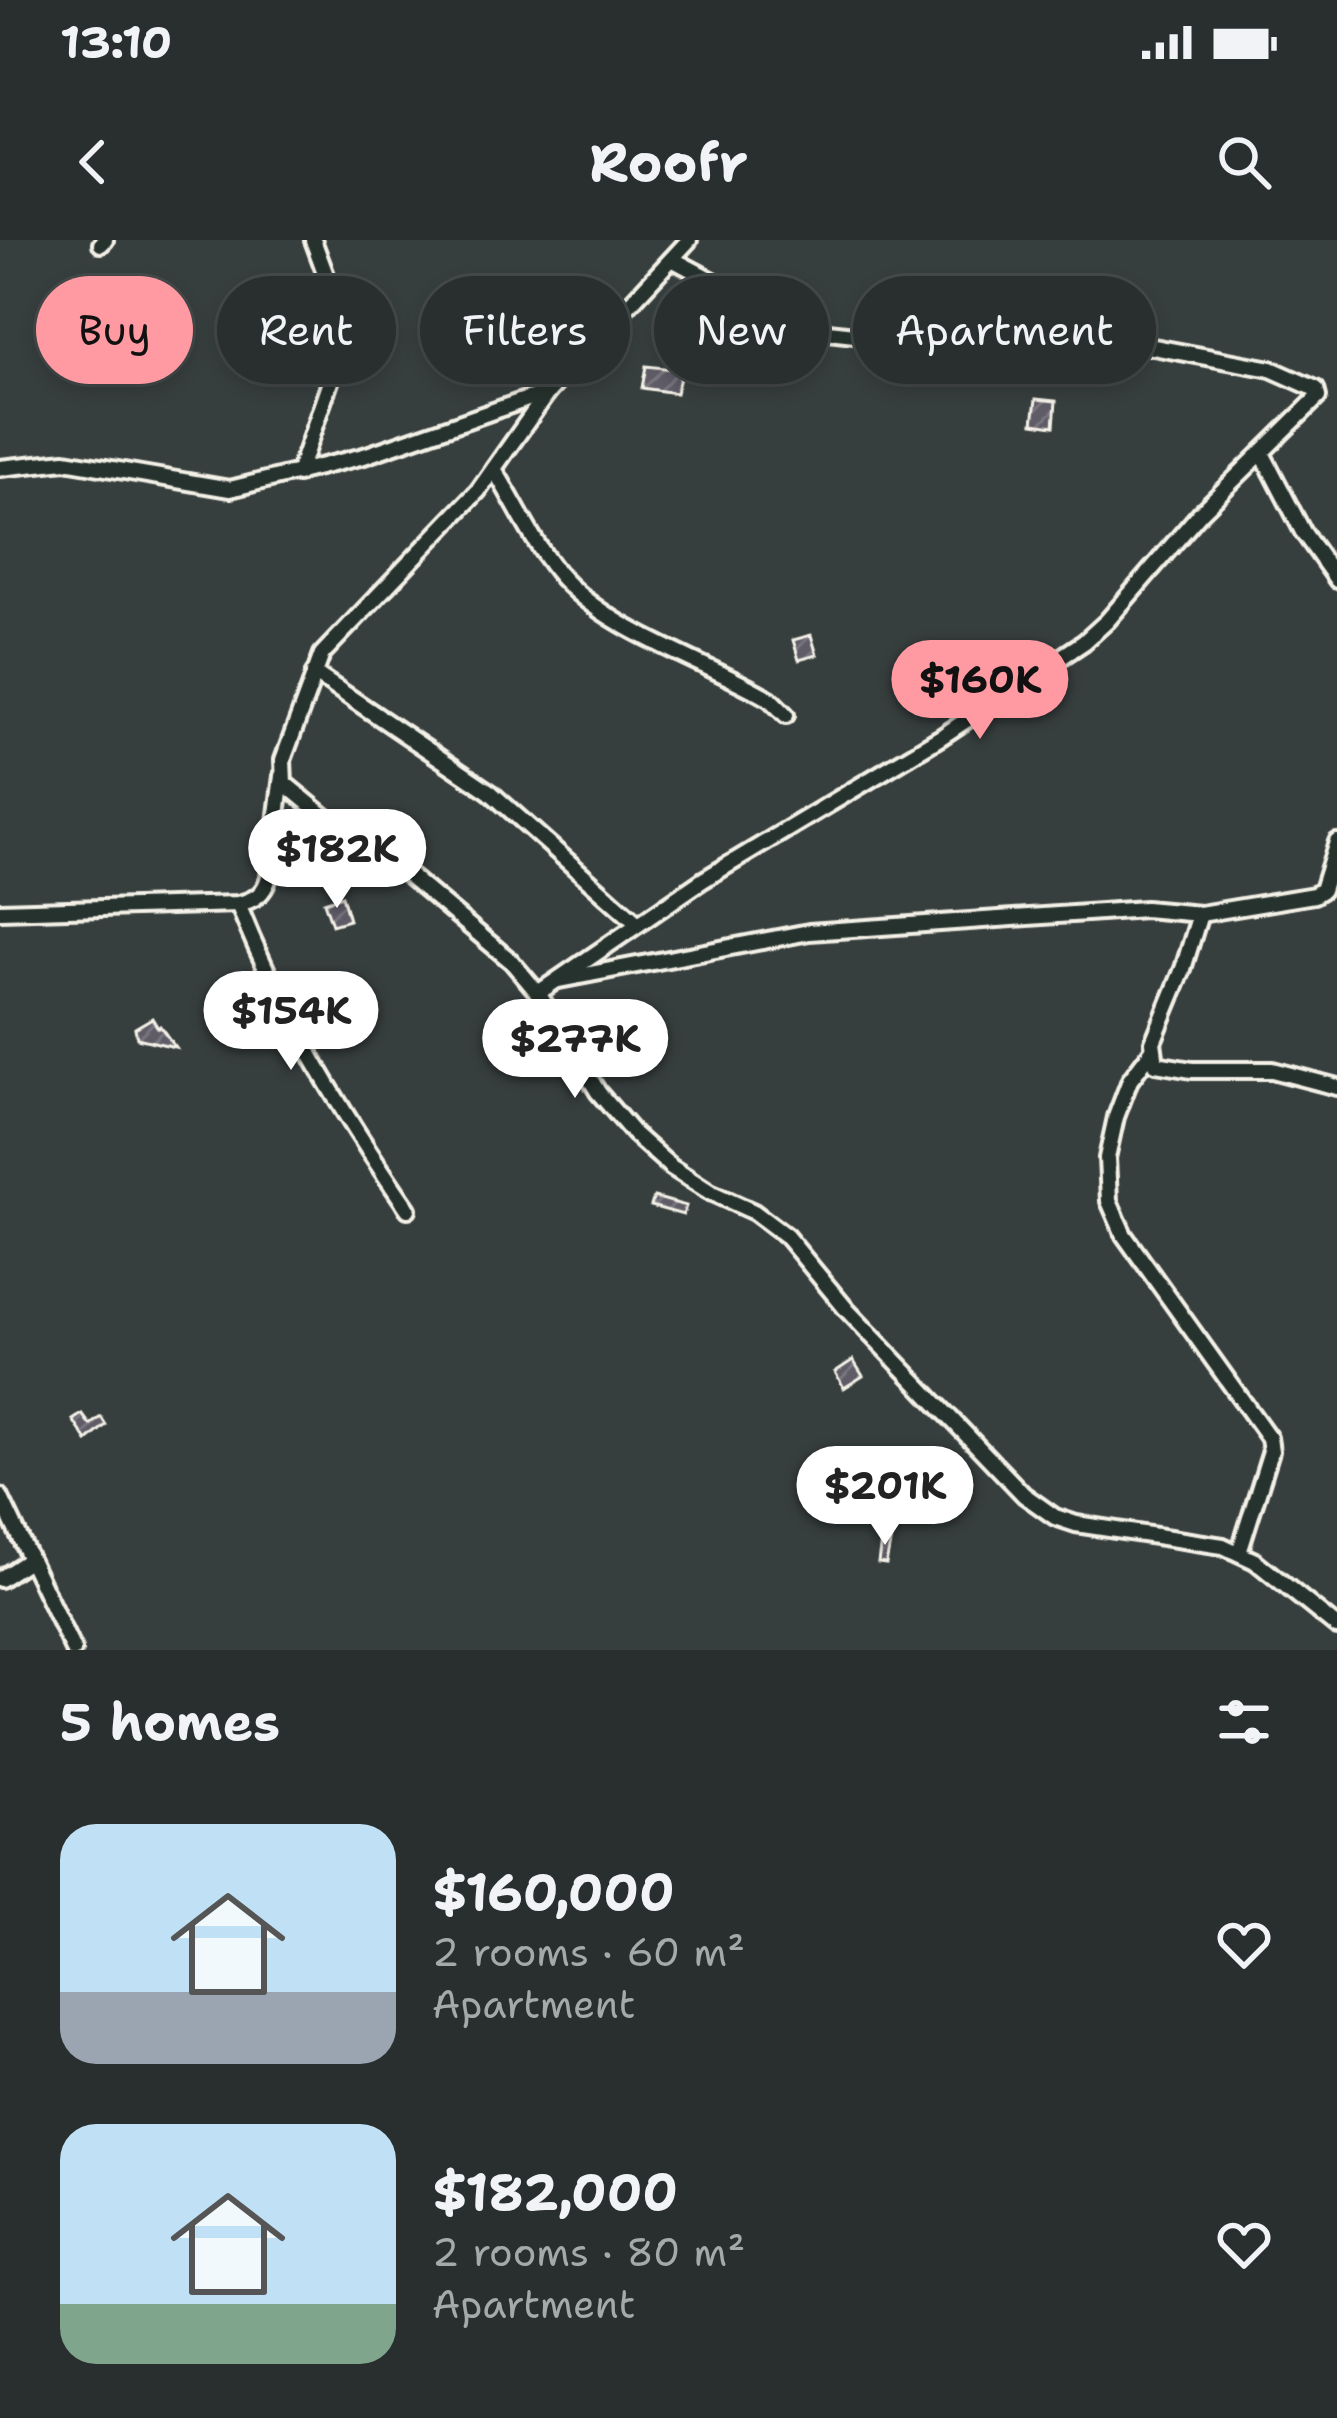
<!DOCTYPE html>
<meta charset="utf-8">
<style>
body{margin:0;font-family:"Shantell Sans",sans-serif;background:#313736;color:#f1f3f6;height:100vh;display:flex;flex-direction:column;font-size:45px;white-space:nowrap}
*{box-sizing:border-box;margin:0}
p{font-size:39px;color:#a5a9aa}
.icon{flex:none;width:66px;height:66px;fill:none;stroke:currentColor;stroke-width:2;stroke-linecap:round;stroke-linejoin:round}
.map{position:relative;height:1410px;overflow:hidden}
.details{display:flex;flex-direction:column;background:#292f2e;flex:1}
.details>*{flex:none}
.top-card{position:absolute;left:36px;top:36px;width:1266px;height:108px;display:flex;gap:24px}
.price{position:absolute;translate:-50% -102px;padding:0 27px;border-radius:42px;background:#fff;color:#222;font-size:39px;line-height:78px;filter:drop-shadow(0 3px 6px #0008)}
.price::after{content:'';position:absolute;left:50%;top:72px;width:36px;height:27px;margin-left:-18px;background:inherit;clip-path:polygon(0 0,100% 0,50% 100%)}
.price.active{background:#ff9aa2;color:#111}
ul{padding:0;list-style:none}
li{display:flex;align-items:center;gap:36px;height:300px;padding:0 60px}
li span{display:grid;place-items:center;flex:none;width:336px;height:240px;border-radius:36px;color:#555}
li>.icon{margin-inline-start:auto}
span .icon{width:144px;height:144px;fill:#fffc;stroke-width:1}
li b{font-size:51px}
h2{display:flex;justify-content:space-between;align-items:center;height:144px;padding:0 60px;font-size:51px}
.pill{padding:0 42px;border-radius:54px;background:#292f2e;box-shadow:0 6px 18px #0003,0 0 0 3px #454a4a;font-size:42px;line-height:108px}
.pill.active{background:#ff9aa2;color:#111}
.status{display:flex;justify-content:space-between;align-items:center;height:84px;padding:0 60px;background:#292f2e;direction:ltr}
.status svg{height:33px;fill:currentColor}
header{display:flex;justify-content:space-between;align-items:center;height:156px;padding:0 60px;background:#292f2e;font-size:54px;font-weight:700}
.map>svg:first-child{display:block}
.building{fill:url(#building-hatch);stroke:#f4f1e8;stroke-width:3}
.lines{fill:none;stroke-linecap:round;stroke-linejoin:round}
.minor-casing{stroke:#f4f1e8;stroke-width:22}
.minor{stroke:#26332d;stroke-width:14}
</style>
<div class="status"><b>13:10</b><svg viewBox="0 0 49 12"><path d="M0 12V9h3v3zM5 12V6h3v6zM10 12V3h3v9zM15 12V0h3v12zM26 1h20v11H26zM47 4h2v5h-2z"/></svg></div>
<header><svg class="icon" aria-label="back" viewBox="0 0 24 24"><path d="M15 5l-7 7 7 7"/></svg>Roofr<svg class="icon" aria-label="search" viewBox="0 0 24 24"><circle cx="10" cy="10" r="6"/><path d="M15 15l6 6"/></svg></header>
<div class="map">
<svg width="1337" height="1410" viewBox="0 0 1337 1410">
<defs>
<pattern id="building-hatch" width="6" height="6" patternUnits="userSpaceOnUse" patternTransform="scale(3)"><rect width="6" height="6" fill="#5f5c67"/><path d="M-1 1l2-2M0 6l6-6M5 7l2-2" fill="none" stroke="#77747d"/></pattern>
</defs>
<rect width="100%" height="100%" fill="#373f3e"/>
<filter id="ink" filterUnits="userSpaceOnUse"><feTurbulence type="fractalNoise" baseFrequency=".00833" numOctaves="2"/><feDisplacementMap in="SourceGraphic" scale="24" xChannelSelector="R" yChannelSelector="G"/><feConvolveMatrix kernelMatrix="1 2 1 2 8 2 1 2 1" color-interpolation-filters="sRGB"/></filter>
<g filter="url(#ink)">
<g class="building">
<polygon points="694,47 706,58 702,63 706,67 698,76 682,60"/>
<polygon points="646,126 682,130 676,153 642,148"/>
<polygon points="1036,159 1056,161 1054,186 1033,183"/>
<polygon points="811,395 817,415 799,420 793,400"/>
<polygon points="342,656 349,680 332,685 324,662"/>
<polygon points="152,778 158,788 160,786 175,807 137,798 135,788"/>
<polygon points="654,957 686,966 683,975 651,966"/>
<polygon points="853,1120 863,1136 844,1148 835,1132"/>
<polygon points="82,1174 90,1185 101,1177 106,1185 87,1201 73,1180"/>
<polygon points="933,1233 950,1236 951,1253 935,1250"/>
<polygon points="882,1293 892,1294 886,1324 878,1323"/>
</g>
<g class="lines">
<g class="minor-casing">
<g id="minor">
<polyline points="101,4 105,0"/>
<polyline points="548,152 478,251 322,414 283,520 284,543 334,584 392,621 511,721 538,753 598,852 634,894 671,927 710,952 754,972 786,996 847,1070 1024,1255 1055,1277 1076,1284 1223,1306 1255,1321 1337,1387"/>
<polyline points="1262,213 1303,292 1337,340"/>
<polyline points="0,228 65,221 230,249 364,216 548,152 689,0"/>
<path d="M 494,229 C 515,263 532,301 557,332 C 605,391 704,420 770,459 L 786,475"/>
<polyline points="298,234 340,113 344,84 313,0"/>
<polyline points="314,433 490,552 638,684"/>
<path d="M 238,664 C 281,773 341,872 408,969"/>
<path d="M 0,671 L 238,664 C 255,660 264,654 269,637 L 282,536"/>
<polyline points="1200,674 1183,729 1153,802 1156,824 1192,830 1272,830 1337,847"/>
<polyline points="559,740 809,692 1145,669 1200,674 1314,655 1322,650 1337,602"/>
<polyline points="538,753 703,640 941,497 1084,402 1107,381 1201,272 1318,157 1316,149 1271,129 1068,91 1019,89 873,97 828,92 785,79 672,19"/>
<polyline points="1152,811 1130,840 1116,877 1107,918 1109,961 1124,995 1269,1198 1271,1211 1239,1313"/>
<polyline points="0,1256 73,1410"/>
<polyline points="0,1339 29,1320"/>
</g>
</g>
<use href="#minor" class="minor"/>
</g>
</g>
</svg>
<b class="price active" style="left:980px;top:502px">$160K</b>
<b class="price" style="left:337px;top:671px">$182K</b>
<b class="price" style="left:291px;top:833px">$154K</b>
<b class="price" style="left:575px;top:861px">$277K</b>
<b class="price" style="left:885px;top:1308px">$201K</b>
<div class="top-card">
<a class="pill active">Buy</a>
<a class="pill">Rent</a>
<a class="pill">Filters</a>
<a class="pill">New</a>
<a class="pill">Apartment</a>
</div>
</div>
<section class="details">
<h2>5 homes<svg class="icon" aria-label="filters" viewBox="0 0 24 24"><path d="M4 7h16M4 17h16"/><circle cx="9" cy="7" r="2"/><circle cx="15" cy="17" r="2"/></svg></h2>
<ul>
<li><span style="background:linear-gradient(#bfe0f5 70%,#9aa5b1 0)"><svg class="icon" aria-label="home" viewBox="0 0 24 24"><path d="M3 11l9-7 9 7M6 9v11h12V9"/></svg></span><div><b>$160,000</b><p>2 rooms · 60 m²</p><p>Apartment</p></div><svg class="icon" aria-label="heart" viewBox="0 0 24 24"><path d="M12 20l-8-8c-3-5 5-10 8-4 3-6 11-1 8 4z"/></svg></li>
<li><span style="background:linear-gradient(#bfe0f5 75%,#7fa58c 0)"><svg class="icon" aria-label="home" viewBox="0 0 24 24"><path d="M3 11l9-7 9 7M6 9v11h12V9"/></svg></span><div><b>$182,000</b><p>2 rooms · 80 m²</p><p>Apartment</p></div><svg class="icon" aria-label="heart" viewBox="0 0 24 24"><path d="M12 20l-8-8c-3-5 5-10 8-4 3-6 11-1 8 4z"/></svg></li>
</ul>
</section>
